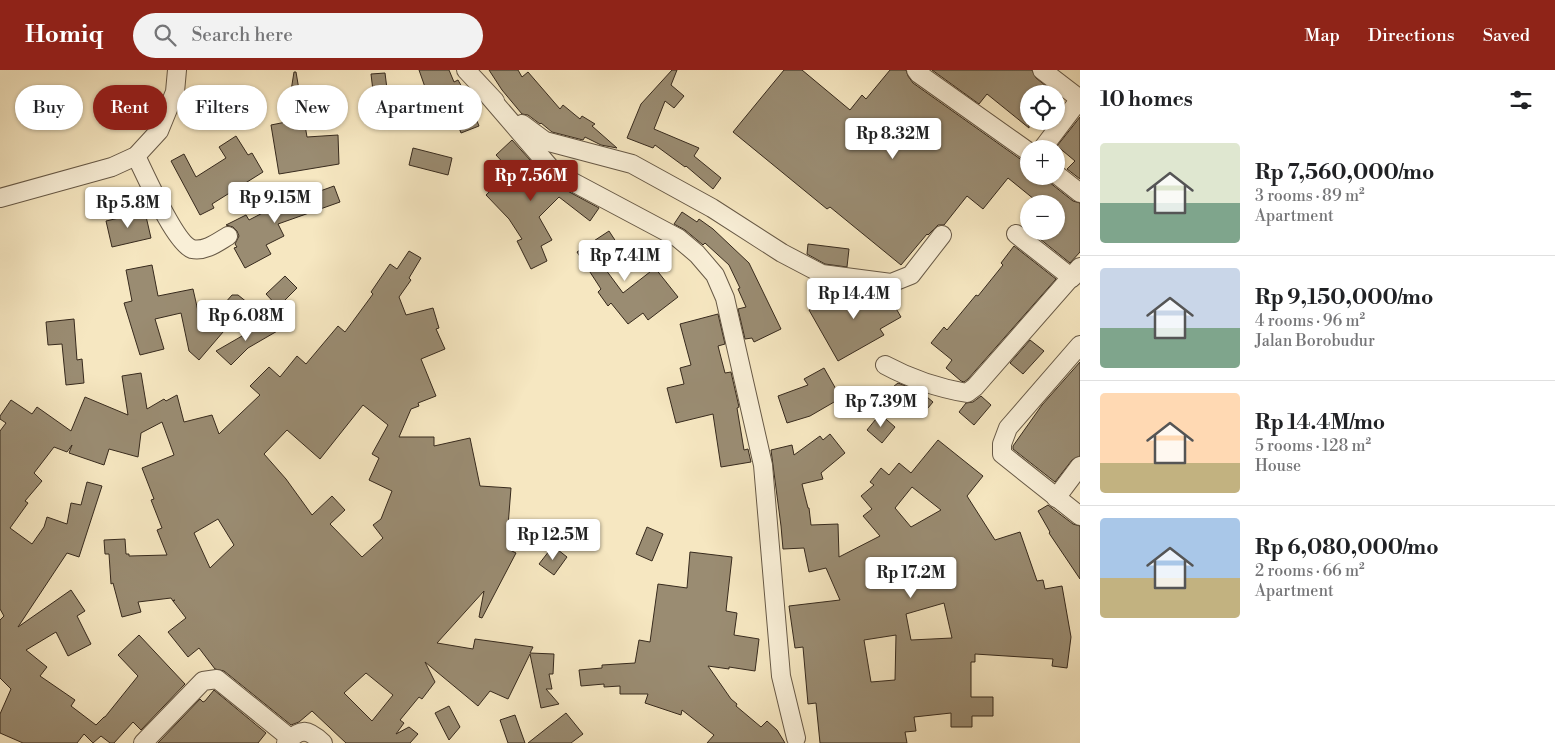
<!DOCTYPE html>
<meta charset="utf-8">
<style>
body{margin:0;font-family:"Libre Bodoni",serif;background:#f2f2f2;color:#202124;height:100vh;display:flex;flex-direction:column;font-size:19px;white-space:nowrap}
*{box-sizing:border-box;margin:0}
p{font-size:16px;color:#757577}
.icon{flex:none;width:28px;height:28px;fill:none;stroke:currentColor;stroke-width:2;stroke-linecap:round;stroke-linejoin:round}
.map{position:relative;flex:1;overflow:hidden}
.sheet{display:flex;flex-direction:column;background:#fff;width:475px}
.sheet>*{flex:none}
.top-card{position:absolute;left:15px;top:15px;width:475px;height:45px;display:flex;gap:10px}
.fabs{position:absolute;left:1020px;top:15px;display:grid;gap:10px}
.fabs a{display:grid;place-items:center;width:45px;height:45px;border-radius:50%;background:#fff;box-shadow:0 1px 4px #0004;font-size:25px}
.price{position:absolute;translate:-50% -42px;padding:0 11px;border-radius:5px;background:#fff;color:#222;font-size:16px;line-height:32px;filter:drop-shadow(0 1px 2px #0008)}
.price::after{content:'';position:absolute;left:50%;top:30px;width:15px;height:11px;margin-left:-8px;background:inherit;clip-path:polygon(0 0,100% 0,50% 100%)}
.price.selected{background:#8f2418;color:#fff}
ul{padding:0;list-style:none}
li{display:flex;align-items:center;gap:15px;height:125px;padding:0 20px}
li+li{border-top:1px solid #e0e0e0}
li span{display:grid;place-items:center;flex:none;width:140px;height:100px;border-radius:5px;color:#555}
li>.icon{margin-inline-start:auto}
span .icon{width:60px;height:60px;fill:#fffc;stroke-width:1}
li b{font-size:21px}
h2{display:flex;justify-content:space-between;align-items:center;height:60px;padding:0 20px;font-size:21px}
.chip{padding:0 18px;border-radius:22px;background:#fff;box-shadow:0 1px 4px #0004;font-size:18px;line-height:45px}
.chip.selected{background:#8f2418;color:#fff}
header{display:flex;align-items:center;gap:30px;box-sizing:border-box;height:70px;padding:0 25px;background:#8f2418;color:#fff}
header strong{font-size:24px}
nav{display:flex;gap:28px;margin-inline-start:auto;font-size:18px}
.search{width:350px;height:45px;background:#f2f2f2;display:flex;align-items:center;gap:12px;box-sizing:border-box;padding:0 18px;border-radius:28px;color:#757577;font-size:19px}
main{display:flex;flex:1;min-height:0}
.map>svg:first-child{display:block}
.building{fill:#9a8c72;stroke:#372a1d;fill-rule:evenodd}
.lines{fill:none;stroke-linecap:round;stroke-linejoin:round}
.street-casing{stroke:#675946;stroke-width:20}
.street{stroke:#f9efd7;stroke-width:18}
</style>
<header>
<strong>Homiq</strong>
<div class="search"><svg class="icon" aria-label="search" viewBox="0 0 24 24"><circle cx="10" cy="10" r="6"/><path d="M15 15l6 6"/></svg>Search here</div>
<nav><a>Map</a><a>Directions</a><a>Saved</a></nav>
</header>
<main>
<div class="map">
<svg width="1080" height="673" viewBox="0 0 1080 673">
<rect width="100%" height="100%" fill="#f6e7c1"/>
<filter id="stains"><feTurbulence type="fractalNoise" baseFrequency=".004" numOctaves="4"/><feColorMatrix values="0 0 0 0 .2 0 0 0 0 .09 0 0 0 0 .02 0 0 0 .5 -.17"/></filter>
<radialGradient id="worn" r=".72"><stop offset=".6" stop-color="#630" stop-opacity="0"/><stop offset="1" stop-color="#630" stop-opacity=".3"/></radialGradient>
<g class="building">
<polygon points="419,0 449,0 454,12 458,10 467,26 479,56 461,63 451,37 443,41 429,19 426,20"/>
<polygon points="489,0 518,0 522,7 528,2 560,39 563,35 580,49 582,46 595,54 592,56 617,78 601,75 585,67 583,70 552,62 541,53 540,54 528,45 522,44 502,20"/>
<polygon points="672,0 677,0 671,15 684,26 674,38 665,31 654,59 699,78 694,86 721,108 713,119 686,96 685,97 655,75 653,78 627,68 641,34"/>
<polygon points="784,0 802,0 850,40 862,25 866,29 890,0 906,0 908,6 913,13 1023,91 1029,93 1029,106 1046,106 1049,112 1073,131 1080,133 1080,182 1070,193 1030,161 1056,161 1056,134 1040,134 1008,108 983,139 967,126 944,155 938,155 928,165 927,164 901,195 830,137 827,139 733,62"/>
<polygon points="932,0 1032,0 1036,8 1056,24 1029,24 1029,58 987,24 979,34"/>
<polygon points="294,2 296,2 307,67 338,65 339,94 279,104 271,55 286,52"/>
<polygon points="385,3 387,19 373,21 371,4"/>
<polygon points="1080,47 1080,109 1067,99 1075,91 1057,76"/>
<polygon points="236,66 248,85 252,83 263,102 212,134 214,138 200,145 171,91 184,84 196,107 226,88 219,77"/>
<polygon points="512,70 549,111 599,138 590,151 559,127 539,147 552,170 541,176 547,191 531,199 517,171 522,169 509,149 486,125 511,101 496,85"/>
<polygon points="413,78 452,88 448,105 409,95"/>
<polygon points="334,116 340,132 278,154 284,166 266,175 271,184 245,198 234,178 237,177 235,174 239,166 237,161 233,157 226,155 246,145 249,150 282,133 285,138 284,134"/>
<polygon points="145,142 151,168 112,177 106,151"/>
<polygon points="682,142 697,152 699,149 713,159 749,193 781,259 754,272 752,268 745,269 738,239 746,237 738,219 740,218 729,195 705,173 703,175 685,160 674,154"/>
<polygon points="609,161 626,187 606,200 623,223 655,198 678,227 648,250 643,243 628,254 611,233 608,236 598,222 601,219 577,182"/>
<polygon points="808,174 849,179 847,197 825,194 807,184"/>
<polygon points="1014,176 1056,209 968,309 964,312 961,311 946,298 952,290 931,273 944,257 947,260 976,225 978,226 1003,195 1001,193"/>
<path d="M 409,181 L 421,188 L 409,208 L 411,210 L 399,227 L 406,245 L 433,238 L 439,258 L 436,259 L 445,279 L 421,289 L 436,326 L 418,333 L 419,336 L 411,339 L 399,367 L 434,367 L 434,376 L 470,368 L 480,416 L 511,418 L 508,456 L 513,457 L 508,479 L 516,483 L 482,548 L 479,547 L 484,521 L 437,573 L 473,579 L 475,569 L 533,577 L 530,583 L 554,584 L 553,604 L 549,604 L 552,619 L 546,619 L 559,634 L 541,638 L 530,584 L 508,629 L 490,621 L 478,636 L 425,592 L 435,612 L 422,629 L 419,627 L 400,650 L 404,653 L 396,664 L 409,657 L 418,664 L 410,673 L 346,673 L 312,641 L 299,652 L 291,655 L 224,601 L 215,599 L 199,578 L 188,587 L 168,562 L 186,548 L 173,531 L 175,530 L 173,531 L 171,528 L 138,532 L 141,542 L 122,547 L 113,513 L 111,514 L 109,484 L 105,484 L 104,470 L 125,469 L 126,484 L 129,484 L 129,486 L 167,485 L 157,460 L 162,458 L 151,430 L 154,429 L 142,398 L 174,385 L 162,352 L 141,363 L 138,387 L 109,379 L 104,395 L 69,383 L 72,375 L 67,382 L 54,377 L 34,403 L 42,411 L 25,431 L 28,433 L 10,458 L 32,474 L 44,457 L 47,447 L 67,454 L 71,433 L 81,435 L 87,412 L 102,416 L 79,487 L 67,483 L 18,557 L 71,520 L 85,541 L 77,546 L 91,574 L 68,586 L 56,562 L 26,580 L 47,597 L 40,606 L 75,630 L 71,636 L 96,655 L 104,647 L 105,647 L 138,606 L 118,585 L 139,565 L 185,614 L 141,660 L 133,652 L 114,673 L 110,673 L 101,666 L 93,673 L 84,664 L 77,673 L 23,673 L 0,663 L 0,644 L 11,619 L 0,608 L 0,550 L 4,546 L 0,539 L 0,361 L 6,353 L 0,349 L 0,346 L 11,330 L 32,344 L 37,337 L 71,361 L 85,327 L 128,345 L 122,306 L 141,303 L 147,339 L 164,329 L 166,331 L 177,325 L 184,352 L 212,345 L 219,364 L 260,325 L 250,316 L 269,297 L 280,307 L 297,286 L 306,294 L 338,256 L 345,262 L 373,224 L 371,222 L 390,194 L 397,199 ZM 363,335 L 388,355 L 372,384 L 379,388 L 369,410 L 392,421 L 381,449 L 373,455 L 383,468 L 362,487 L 330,454 L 345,440 L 332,426 L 312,445 L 286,409 L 264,384 L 287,360 L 320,389 ZM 218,449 L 234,475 L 210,498 L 194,463 ZM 366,603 L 393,625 L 372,651 L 344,623 Z"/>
<polygon points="152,195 158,226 193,219 202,259 232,225 238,225 248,233 199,290 189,281 181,243 155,249 164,279 140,285 124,233 132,231 126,200"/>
<polygon points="285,206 297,218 278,237 266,224"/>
<polygon points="848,218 857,219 861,225 868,221 887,223 901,247 880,259 884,265 838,291 809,240"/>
<polygon points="718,244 725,274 718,276 725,303 731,302 739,337 737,338 744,380 748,379 751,392 721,397 713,344 676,353 667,318 684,314 680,298 691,295 680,254"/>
<polygon points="74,249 77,290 82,289 84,313 66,315 62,274 48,275 46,252"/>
<polygon points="268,251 279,260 248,278 231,295 216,281"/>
<polygon points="1030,270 1044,281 1023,304 1010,293"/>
<polygon points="1080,292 1080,386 1072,390 1055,412 1013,379 1013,376 1042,335"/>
<polygon points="824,298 841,328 810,346 787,353 778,326 808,315 804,309"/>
<polygon points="898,313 921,322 933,332 922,345 889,320"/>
<polygon points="981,326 991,335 974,355 959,342 966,333 973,332"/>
<polygon points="880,344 895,357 882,373 867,360"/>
<path d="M 830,364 L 845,383 L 821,403 L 823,409 L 802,414 L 808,438 L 809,438 L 811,455 L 838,454 L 839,487 L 880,466 L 863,446 L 872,439 L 861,426 L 874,415 L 870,412 L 881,398 L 889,405 L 899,393 L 911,403 L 938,370 L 983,406 L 967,426 L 995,470 L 1020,462 L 1037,511 L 1043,510 L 1045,519 L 1062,516 L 1071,567 L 1067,598 L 1052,596 L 1053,589 L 975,584 L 975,592 L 971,592 L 971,627 L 993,627 L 993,646 L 972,646 L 972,657 L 951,657 L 951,643 L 914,647 L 916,661 L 905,662 L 907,673 L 820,673 L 816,633 L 808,634 L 803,577 L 795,578 L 789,536 L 840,530 L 826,498 L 809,502 L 804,478 L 783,479 L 781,456 L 771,380 L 792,375 L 794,385 L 820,366 L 823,370 ZM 912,417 L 941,440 L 911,457 L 895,438 ZM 944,533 L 952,568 L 911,570 L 906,544 ZM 896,565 L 895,610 L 871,612 L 864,570 Z"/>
<polygon points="1048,435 1073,454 1080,456 1080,509 1049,463 1050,462 1038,441"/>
<polygon points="647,457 663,464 652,491 636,484"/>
<polygon points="553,476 567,487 554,505 539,494"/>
<polygon points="690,482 732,487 726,541 737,543 734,565 759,569 755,601 729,597 729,599 708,596 731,629 737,634 736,636 761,657 767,651 777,660 785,673 707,673 714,665 682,640 681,645 645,633 648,624 620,624 620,616 604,617 604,614 581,616 579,600 602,598 602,595 635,593 639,570 650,572 658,514 687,518"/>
<polygon points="214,620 266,663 258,673 158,673 200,629 203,632 205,631"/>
<polygon points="449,636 460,657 449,670 435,643"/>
<polygon points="566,643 583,664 571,673 528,673"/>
<polygon points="515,645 525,673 508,673 500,650"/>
</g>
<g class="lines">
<g class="street-casing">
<g id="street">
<polyline points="466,0 495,31"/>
<polyline points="916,0 919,4 1029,82"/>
<polyline points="1042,0 1080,29"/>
<polyline points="487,24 554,102 678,168 697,184 715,205 725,228 763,395 781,606 796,668"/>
<polyline points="522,54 545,71 632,94 712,138 782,183 822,204 891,213 911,205 942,165"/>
<polyline points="1042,79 1080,29"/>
<path d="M 136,86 C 145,104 175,173 192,179 C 205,182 218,172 228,166"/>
<polyline points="1056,104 1080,123"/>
<polyline points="0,128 112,97 136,86 159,61 175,22 177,0"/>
<polyline points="1016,164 1072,208"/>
<polyline points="1080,275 1008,358 1002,374 1002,384 1080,446"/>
<path d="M 885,295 C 911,309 938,318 967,323 L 975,317 L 1080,197"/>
<polyline points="1056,428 1080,396"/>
<polyline points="143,673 203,611 217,609 290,668"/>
<path d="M 286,673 C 301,657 308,659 323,673"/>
</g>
</g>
<use href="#street" class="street"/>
</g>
<rect width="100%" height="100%" filter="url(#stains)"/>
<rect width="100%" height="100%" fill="url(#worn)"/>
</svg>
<div class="fabs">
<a><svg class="icon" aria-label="locate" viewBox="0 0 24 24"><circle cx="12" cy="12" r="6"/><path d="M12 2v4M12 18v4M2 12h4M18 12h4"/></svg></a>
<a>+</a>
<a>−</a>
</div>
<b class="price" style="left:893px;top:90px">Rp 8.32M</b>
<b class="price selected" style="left:531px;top:132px">Rp 7.56M</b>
<b class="price" style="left:275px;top:154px">Rp 9.15M</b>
<b class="price" style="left:128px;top:159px">Rp 5.8M</b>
<b class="price" style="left:625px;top:212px">Rp 7.41M</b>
<b class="price" style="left:854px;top:250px">Rp 14.4M</b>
<b class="price" style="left:246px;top:272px">Rp 6.08M</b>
<b class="price" style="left:881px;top:358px">Rp 7.39M</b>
<b class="price" style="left:553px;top:491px">Rp 12.5M</b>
<b class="price" style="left:911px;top:529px">Rp 17.2M</b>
<div class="top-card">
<a class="chip">Buy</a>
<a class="chip selected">Rent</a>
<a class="chip">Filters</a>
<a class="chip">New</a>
<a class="chip">Apartment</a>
</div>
</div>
<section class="sheet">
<h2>10 homes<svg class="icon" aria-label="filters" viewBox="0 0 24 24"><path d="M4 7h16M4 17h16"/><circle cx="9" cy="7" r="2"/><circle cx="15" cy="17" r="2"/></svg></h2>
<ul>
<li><span style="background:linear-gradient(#dfe7d0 60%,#7fa58c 0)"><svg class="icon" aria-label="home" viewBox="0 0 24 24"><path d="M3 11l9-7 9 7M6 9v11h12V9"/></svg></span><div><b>Rp 7,560,000/mo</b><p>3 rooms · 89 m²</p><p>Apartment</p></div></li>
<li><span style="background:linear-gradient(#c9d6e8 60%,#7fa58c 0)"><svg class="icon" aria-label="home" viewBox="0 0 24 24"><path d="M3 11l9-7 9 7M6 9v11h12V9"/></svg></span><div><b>Rp 9,150,000/mo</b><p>4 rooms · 96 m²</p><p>Jalan Borobudur</p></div></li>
<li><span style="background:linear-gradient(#ffd9b3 70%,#c2b280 0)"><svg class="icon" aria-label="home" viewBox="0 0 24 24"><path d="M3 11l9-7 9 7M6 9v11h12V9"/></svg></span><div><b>Rp 14.4M/mo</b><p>5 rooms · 128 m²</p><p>House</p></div></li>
<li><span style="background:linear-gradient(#a9c7e8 60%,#c2b280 0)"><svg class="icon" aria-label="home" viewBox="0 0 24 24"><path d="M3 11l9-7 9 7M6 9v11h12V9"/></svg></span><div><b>Rp 6,080,000/mo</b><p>2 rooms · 66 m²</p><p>Apartment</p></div></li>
</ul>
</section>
</main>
